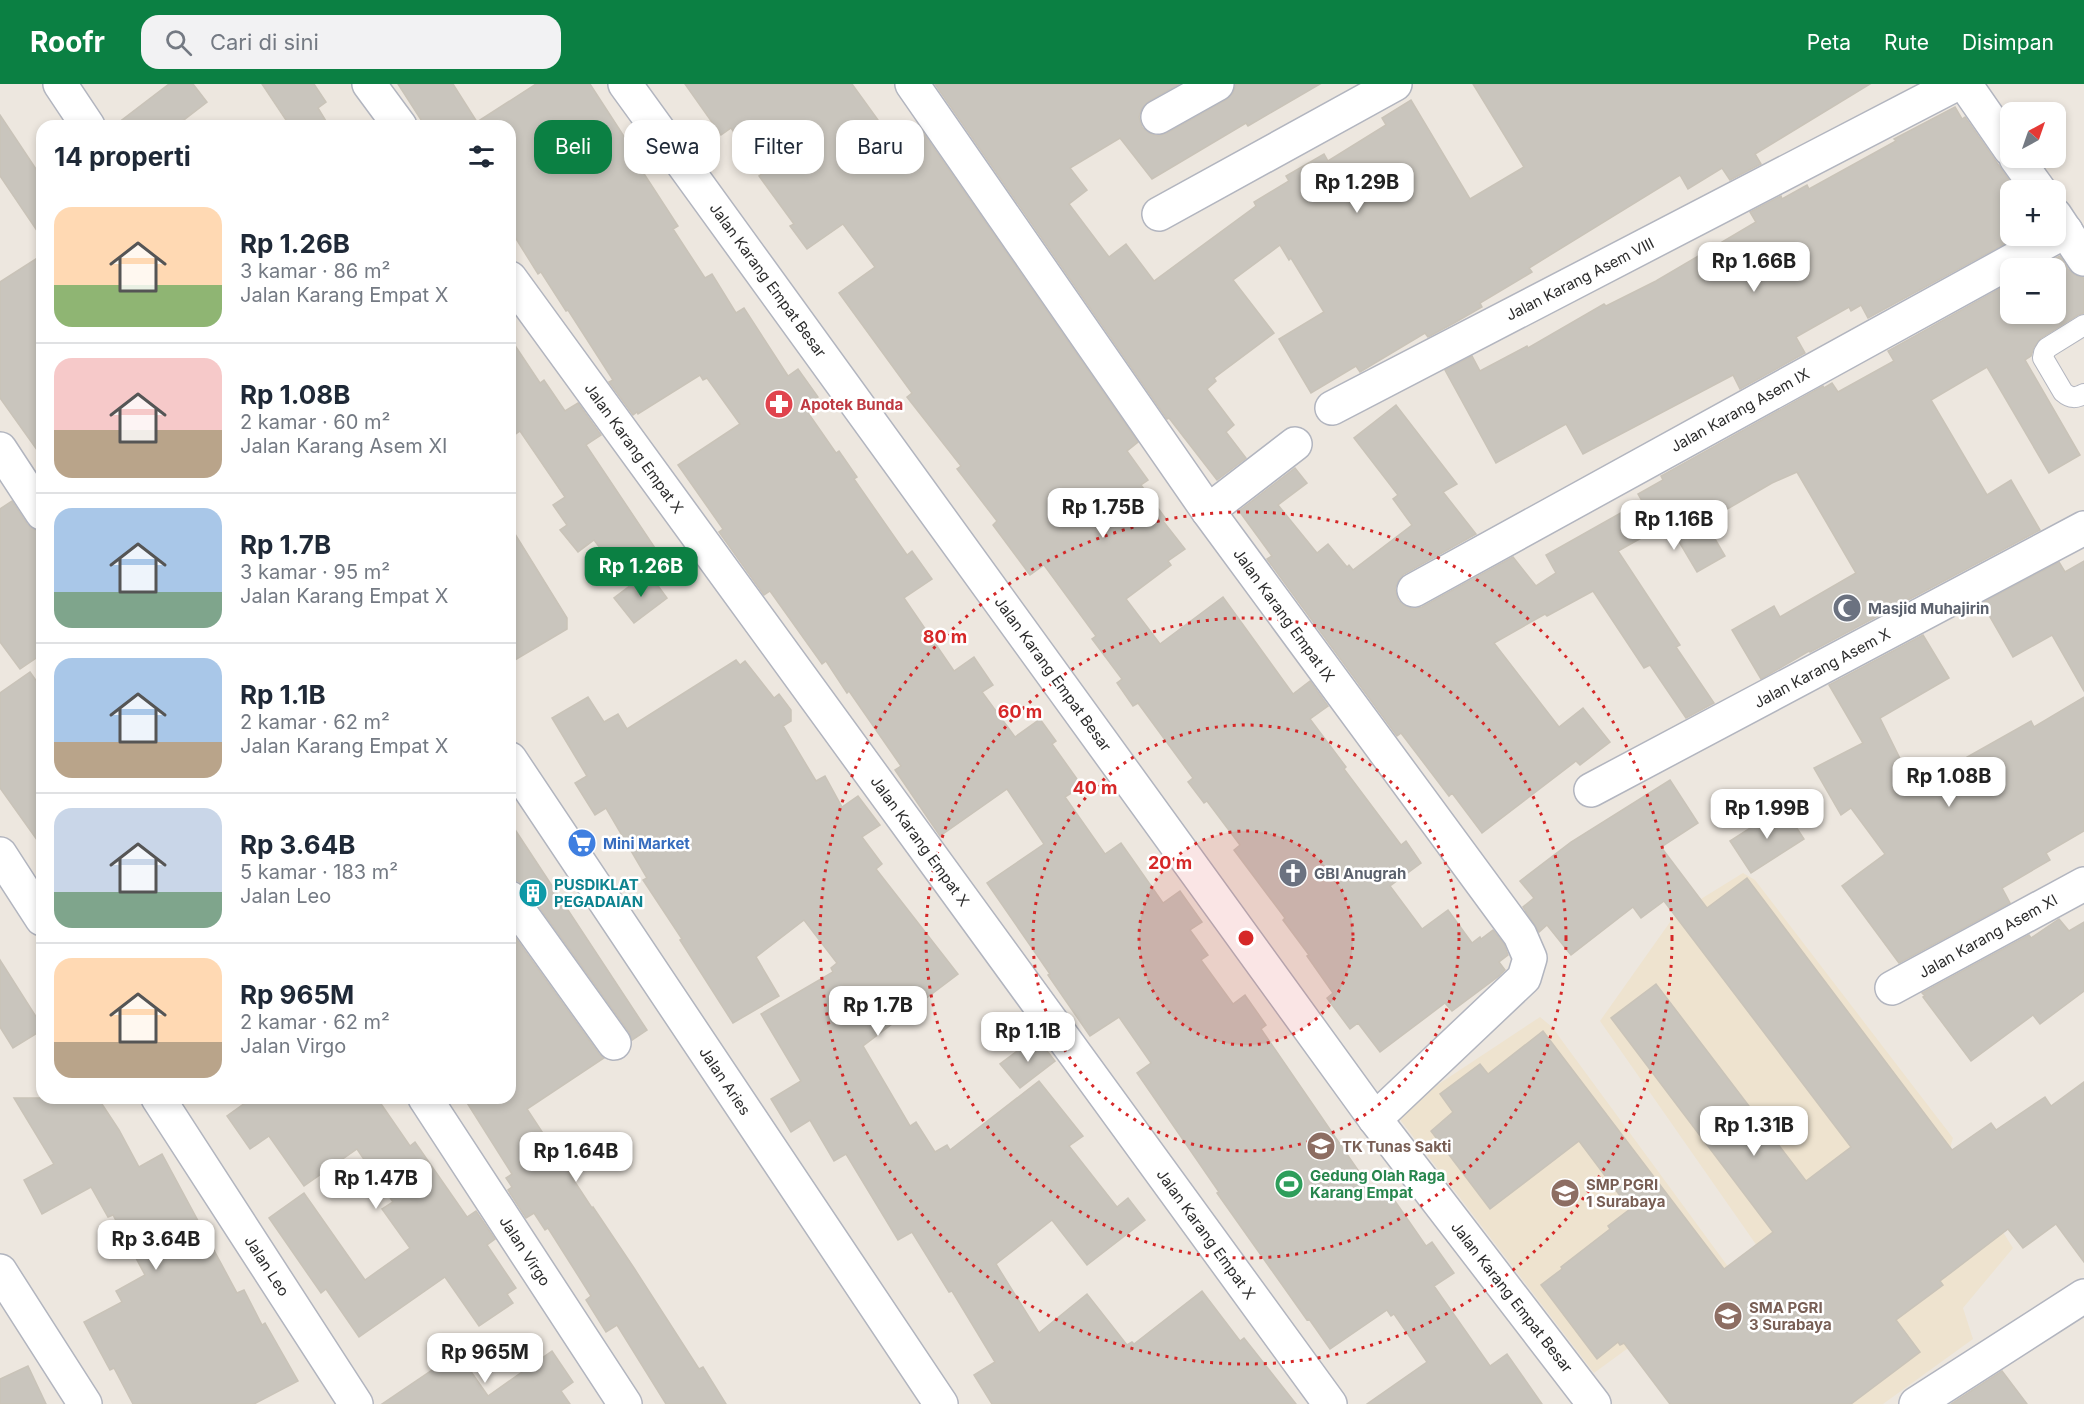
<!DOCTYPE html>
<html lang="id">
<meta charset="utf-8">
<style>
body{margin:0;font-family:Inter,sans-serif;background:#f2f2f3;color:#1f2937;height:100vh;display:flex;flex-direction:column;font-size:22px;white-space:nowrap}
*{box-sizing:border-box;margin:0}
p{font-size:20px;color:#747a83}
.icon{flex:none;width:33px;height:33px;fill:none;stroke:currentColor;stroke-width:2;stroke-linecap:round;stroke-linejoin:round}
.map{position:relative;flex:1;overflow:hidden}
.panel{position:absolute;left:36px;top:36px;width:480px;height:984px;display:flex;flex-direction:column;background:#fff;border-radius:18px;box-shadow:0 3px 9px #0003}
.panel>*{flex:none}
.hud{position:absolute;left:534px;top:36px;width:570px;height:54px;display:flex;gap:12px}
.needle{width:39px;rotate:40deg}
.controls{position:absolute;left:2000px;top:18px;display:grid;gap:12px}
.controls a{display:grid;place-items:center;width:66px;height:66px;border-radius:12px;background:#fff;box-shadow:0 3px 9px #0003;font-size:30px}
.price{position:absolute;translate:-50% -51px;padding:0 14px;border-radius:12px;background:#fff;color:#222;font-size:20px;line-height:39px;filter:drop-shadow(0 2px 3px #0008)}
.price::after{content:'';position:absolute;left:50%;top:36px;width:18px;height:14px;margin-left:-9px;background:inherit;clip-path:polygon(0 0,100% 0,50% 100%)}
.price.on{background:#0b8043;color:#fff}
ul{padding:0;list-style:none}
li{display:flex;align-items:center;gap:18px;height:150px;padding:0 18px}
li+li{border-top:2px solid #e0e1e3}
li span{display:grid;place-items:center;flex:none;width:168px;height:120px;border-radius:18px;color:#555}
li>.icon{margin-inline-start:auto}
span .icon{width:72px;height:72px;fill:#fffc;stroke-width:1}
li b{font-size:26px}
h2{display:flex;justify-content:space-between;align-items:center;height:72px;padding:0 18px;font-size:26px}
.pill{padding:0 21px;border-radius:18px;background:#fff;box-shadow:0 3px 9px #0003;font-size:21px;line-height:54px}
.pill.on{background:#0b8043;color:#fff}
header{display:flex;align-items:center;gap:36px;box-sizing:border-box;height:84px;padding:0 30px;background:#0b8043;color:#fff}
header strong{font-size:28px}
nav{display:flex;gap:33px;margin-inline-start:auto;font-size:21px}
.search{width:420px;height:54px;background:#f2f2f3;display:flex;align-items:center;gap:15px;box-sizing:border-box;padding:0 21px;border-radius:18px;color:#747a83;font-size:22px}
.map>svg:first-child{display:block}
.education{fill:#eee3cf}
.building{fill:#c9c5bd;stroke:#c9c3b8;stroke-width:1.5}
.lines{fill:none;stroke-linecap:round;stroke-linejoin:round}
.service-casing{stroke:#b2b5bf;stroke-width:22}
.minor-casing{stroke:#b2b5bf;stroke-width:36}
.service{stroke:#fff;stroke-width:20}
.minor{stroke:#fff;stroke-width:33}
.ring{fill:none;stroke:#d62828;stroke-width:3;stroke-dasharray:3 6}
.labels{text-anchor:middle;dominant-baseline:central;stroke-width:5;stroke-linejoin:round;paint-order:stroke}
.street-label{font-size:15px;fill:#2c2c2c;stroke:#fff}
.health-label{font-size:15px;font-weight:bold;fill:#be3a42;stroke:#fff;text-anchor:start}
.worship-label{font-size:15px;font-weight:bold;fill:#5b616d;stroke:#fff;text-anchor:start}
.shop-label{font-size:15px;font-weight:bold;fill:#366cbe;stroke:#fff;text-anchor:start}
.culture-label{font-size:15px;font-weight:bold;fill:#0d838f;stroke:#fff;text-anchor:start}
.education-label{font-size:15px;font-weight:bold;fill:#785e54;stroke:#fff;text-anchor:start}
.leisure-label{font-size:15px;font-weight:bold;fill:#27864d;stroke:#fff;text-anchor:start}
.centre{fill:#d62828;stroke:#fff;stroke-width:3}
.ring-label{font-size:18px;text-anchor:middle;font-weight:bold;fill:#d62828;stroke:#fff;stroke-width:5;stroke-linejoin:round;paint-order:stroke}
</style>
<header>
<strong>Roofr</strong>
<div class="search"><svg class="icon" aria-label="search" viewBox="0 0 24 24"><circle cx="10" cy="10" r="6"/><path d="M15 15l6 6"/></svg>Cari di sini</div>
<nav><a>Peta</a><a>Rute</a><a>Disimpan</a></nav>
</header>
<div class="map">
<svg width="2084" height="1320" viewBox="0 0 2084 1320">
<rect width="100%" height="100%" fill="#ede7df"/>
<g class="education">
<polygon points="1743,789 1755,796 1953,1054 1950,1064 2013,1164 1963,1224 1973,1255 1883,1320 1838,1320 1829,1265 1600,937 1675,831"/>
<polygon points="1540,933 1552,943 1732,1188 1594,1289 1395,1029"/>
</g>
<g class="building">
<polygon points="169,0 193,0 207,18 176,42 114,42"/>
<polygon points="262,0 314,0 326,18 318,24 329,42 290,42"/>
<polygon points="398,0 453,0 477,38 536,0 590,0 640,77 637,79 678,142 673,145 705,194 712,190 736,229 744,224 788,292 798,285 818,313 804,323 836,369 839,367 857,393 854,395 907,471 912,467 932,495 904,514 954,587 974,573 993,601 982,608 1015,653 1040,635 1056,657 1052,660 1082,702 1065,713 1105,770 1121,759 1163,819 1180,807 1202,838 1190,846 1208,871 1201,876 1233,920 1245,911 1266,941 1261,945 1375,1111 1386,1104 1426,1162 1432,1158 1454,1189 1434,1202 1490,1282 1507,1270 1542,1320 1367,1320 1427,1278 1394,1230 1391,1232 1387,1226 1330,1265 1309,1235 1307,1236 1217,1109 1219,1108 1137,989 1151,979 1119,933 1090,952 1048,891 1050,890 987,799 1044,760 1007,705 940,752 895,686 901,682 849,607 847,609 826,577 822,580 770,507 764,511 719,448 723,445 678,381 740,340 707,294 703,296 700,291 638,330 637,328 633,331 609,298 613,296 568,226 566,227 541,188 538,190 510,145 510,42 425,42"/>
<polygon points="685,0 852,0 896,61 920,44 1138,358 1127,367 1148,396 1141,401 1166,435 1163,437 1185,465 1168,477 1171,481 1126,515 1160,560 1223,513 1293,610 1310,597 1328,622 1310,635 1346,683 1344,685 1401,761 1406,757 1421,779 1390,802 1422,845 1448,826 1472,859 1480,853 1481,855 1493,846 1504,860 1508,871 1499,878 1505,886 1499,892 1452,927 1445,919 1380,968 1358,939 1350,945 1327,914 1333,909 1307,872 1309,871 1283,836 1285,834 1234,766 1240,761 1207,717 1204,719 1188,698 1193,694 1138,619 1133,622 1117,599 1122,595 1092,555 1096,552 1044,481 1030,491 993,441 997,437 957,385 961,382 907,313 912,309 839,209 875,183 843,140 807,165 790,142 794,140 759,92 763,89 731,44 721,51"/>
<polygon points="935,0 1179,0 1149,17 1142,24 1139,33 1142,43 1149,49 1158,52 1167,49 1226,16 1233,9 1236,0 1320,0 1248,42 1246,39 1152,95 1120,54 1070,84 1087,106 1069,120 1109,173 1126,160 1154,197 1256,122 1254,118 1289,97 1286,92 1324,70 1328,77 1386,41 1382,34 1411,16 1470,115 1524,83 1473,0 1870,0 1755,70 1761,80 1730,96 1722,84 1688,105 1680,91 1529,184 1532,188 1480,219 1482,223 1454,239 1428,253 1425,249 1360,288 1356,282 1311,309 1279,255 1324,228 1291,174 1289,176 1280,161 1233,196 1274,249 1214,294 1216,297 1207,305 1234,341 1226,348 1246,374 1217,396 1169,334 1167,335"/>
<polygon points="1955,23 1962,35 1965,33 2016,106 2010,106 2010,152 2019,152 1868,234 1861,221 1851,227 1849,223 1796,253 1805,269 1740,305 1733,291 1583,370 1566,340 1496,379 1445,286 1472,272 1480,287 1527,262 1528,264 1604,220 1606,222 1656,197 1756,138 1750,128 1781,112 1782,115 1807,101 1809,105 1896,57 1894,55"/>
<polygon points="0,31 42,94 42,154 0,92"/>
<polygon points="42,171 42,373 0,314 0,198"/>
<polygon points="2060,172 2068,185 2075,191 2084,194 2084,229 2078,231 2041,254 2034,263 2031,272 2025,276 2080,371 2049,389 1987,283 1931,316 1987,411 2011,396 2040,446 1810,568 1809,567 1761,595 1732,546 1774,522 1780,533 1856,489 1797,388 1772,399 1705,438 1725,472 1697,488 1668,439 1618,467 1680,561 1676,563 1714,619 1686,634 1650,581 1644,584 1593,507 1547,532 1545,530 1494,559 1559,643 1583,624 1610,658 1580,681 1576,677 1482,749 1452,709 1449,712 1401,649 1397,652 1267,475 1272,472 1239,427 1295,384 1307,399 1278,421 1317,469 1328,460 1347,483 1349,481 1353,486 1412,441 1393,415 1398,411 1354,354 1396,321 1457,400 1443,408 1476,450 1404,490 1398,497 1395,505 1398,516 1405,522 1414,525 1422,523 1513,473 1536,502 1556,489 1546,471 1642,417 1638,410 1663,396 1661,392 1823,302 1824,304 1832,299 1838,308 1894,277 1888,267 2010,199 2010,230 2055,230 2055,184 2037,184"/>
<polygon points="510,254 540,299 544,296 565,327 578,319 601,351 586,361 655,464 620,490 594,456 578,468 560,446 567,441 553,421 565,413 520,347 510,354"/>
<polygon points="12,417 27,440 33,445 42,448 42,570 20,585 0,558 0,425"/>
<polygon points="510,442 567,534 567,545 510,579"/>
<polygon points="2084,477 2084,607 2052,551 2013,573 1982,519 2059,478 2065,488"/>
<polygon points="648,488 667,514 634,539 614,514"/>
<polygon points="1923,551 1949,594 1880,634 1914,703 2031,637 2034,643 2084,613 2084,747 2046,769 2050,776 2002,804 2010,819 1899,879 1842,802 1885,770 1851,724 1841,731 1814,684 1863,659 1829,601"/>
<polygon points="736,576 740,581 745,577 774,614 779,610 791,626 791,637 783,642 816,697 825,692 842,723 858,712 880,741 862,753 882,780 876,785 958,890 863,962 910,1042 916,1038 935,1068 947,1061 950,1066 1039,997 1083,1052 1069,1062 1117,1123 1128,1114 1145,1136 1087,1181 1052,1136 996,1180 1039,1249 1087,1210 1127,1261 1132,1258 1134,1260 1202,1207 1240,1257 1244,1254 1296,1320 992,1320 974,1291 995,1278 952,1207 949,1208 912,1148 898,1156 846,1070 834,1077 810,1036 791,1048 771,1015 801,997 761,930 833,888 831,884 837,879 804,836 756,873 779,912 733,939 680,856 682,855 643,796 647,794 606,724 595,731 575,699 587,692 552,634 588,613 604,638 618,630 627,645"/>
<polygon points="30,588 42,605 42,763 0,704 0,609"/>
<polygon points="1670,696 1698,739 1661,763 1707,824 1747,794 1952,1066 1991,1039 1996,1046 2045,1013 2051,1022 2084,998 2084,1178 2056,1140 2023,1164 2008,1145 1940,1197 1943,1201 1896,1236 1920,1268 1851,1320 1670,1320 1624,1259 1620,1261 1618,1258 1597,1275 1541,1201 1562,1185 1561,1183 1610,1145 1608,1142 1630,1125 1579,1057 1490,1125 1431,1047 1453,1028 1440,1010 1480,980 1488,990 1543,947 1724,1185 1773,1148 1611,934 1656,900 1806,1097 1851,1063 1664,817 1641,834 1633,823 1571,871 1547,841 1539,848 1523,823 1534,814 1520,797 1571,758"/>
<polygon points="1783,723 1804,755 1751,789 1730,757"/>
<polygon points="510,738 647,946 632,956 629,948 525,803 518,797 510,796"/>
<polygon points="2059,835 2069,847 2084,838 2084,907 2040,940 2033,931 1971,977 1923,913 1925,912 1922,909 2029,851 2031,854"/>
<polygon points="510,846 599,970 604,974 527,1025 592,1124 593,1123 634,1184 699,1285 703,1283 726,1320 666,1320 617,1241 606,1248 586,1216 591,1212 548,1144 545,1146 534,1129 526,1134 508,1106 512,1103 506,1094 512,1090 464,1014 510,1014"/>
<polygon points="0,876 42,942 42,946 13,964 0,943"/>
<polygon points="1036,953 1055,977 1020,1004 1000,980"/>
<polygon points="14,1014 98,1014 119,1046 139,1083 162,1070 237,1209 244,1206 262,1241 265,1239 298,1297 254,1320 133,1320 114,1284 110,1286 84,1238 122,1218 116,1207 145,1191 113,1131 108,1133 91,1103 42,1130 24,1096 54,1080"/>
<polygon points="252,1014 377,1014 410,1062 415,1058 467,1133 476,1127 495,1155 487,1161 516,1204 507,1210 513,1219 479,1242 445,1193 359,1253 326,1205 321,1209 269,1134 304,1109 365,1196 410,1164 382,1125 393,1118 357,1065 304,1102 269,1052 250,1065 227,1032"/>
<polygon points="451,1259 488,1312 552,1267 573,1298 561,1307 570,1320 382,1320 435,1284 429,1275"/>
<polygon points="28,1282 46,1320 0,1320 0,1295"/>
<polygon points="2002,1287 2027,1320 1951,1320"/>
</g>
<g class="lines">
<g class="service-casing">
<path id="service" d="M 2084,241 L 2047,264 L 2044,269 L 2043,274 L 2063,308 C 2071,315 2076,314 2084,310"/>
</g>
<g class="minor-casing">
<g id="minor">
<polyline points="60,0 88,42"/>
<polyline points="369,0 400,42"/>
<polyline points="625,0 1375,1035 1594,1320"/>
<polyline points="912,0 1208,427 1520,851 1530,874 1524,894 1375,1035"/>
<polyline points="1965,0 2010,65"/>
<polyline points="1158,33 1217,0"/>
<polyline points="2016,74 2039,106"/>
<polyline points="1159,130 1395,0"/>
<polyline points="2055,131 2084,175"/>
<polyline points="510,194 1330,1320"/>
<polyline points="1332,324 1956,0"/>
<polyline points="0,365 42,429"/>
<polyline points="1208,427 1295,360"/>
<polyline points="1414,506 2066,147"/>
<polyline points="510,675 941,1320"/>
<polyline points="1591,706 2084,444"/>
<polyline points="0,770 42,835"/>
<polyline points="510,814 614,959"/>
<polyline points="1892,904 2084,800"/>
<polyline points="158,1014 356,1320"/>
<polyline points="425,1014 625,1320"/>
<polyline points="0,1187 85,1320"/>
<polyline points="1916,1320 2084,1212"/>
</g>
</g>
<use href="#service" class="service"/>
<use href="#minor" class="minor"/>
</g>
<circle cx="1246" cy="854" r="107" fill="#d62828" fill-opacity=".12"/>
<g class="ring">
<circle cx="1246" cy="854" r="107"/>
<circle cx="1246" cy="854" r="213"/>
<circle cx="1246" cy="854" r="320"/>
<circle cx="1246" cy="854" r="426"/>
</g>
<defs>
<g id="pharmacy-disc" transform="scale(1.5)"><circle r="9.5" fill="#e0444e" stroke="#fff"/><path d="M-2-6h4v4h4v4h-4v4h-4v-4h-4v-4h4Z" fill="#fff"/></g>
<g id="mosque-disc" transform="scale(1.5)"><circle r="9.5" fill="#6b7280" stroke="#fff"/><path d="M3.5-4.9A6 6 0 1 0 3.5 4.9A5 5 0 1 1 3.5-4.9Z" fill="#fff"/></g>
<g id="supermarket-disc" transform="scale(1.5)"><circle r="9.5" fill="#3f7fe0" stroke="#fff"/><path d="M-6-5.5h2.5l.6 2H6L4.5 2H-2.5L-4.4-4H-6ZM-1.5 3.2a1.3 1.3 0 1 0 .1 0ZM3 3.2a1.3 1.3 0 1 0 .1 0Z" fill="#fff"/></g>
<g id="church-disc" transform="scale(1.5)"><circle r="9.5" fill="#6b7280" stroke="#fff"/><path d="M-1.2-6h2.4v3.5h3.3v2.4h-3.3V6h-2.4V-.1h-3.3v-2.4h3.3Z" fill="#fff"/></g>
<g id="building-disc" transform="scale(1.5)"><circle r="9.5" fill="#0f9aa8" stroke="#fff"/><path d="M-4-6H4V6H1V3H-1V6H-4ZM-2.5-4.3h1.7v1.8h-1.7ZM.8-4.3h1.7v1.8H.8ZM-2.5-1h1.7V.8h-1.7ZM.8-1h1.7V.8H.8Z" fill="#fff"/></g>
<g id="school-disc" transform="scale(1.5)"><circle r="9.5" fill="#8d6e63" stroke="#fff"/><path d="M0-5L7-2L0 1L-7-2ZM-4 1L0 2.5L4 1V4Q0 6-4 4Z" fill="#fff"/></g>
<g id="stadium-disc" transform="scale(1.5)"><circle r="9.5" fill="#2e9e5b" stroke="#fff"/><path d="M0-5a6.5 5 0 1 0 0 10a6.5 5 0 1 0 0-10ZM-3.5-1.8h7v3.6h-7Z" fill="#fff"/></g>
</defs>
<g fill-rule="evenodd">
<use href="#pharmacy-disc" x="779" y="320"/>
<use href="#mosque-disc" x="1847" y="524"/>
<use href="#supermarket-disc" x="582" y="759"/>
<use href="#church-disc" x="1293" y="789"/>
<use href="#building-disc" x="533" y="809"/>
<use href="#school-disc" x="1321" y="1062"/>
<use href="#stadium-disc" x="1289" y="1100"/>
<use href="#school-disc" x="1565" y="1109"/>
<use href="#school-disc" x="1728" y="1232"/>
</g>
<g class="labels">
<g class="street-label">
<text transform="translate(1580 195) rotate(-27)">Jalan Karang Asem VIII</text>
<text transform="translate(768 196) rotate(54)">Jalan Karang Empat Besar</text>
<text transform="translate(1740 326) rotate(-29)">Jalan Karang Asem IX</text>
<text transform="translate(634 364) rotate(54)">Jalan Karang Empat X</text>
<text transform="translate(1284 531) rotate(54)">Jalan Karang Empat IX</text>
<text transform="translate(1822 584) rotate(-28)">Jalan Karang Asem X</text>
<text transform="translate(1053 590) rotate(54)">Jalan Karang Empat Besar</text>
<text transform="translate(920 757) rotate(54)">Jalan Karang Empat X</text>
<text transform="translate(1988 852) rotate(-29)">Jalan Karang Asem XI</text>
<text transform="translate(725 997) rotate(56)">Jalan Aries</text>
<text transform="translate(1206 1150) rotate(54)">Jalan Karang Empat X</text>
<text transform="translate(525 1167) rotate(57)">Jalan Virgo</text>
<text transform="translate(267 1182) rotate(57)">Jalan Leo</text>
<text transform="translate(1512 1213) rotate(52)">Jalan Karang Empat Besar</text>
</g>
<g class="health-label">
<text x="800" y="320">Apotek Bunda</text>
</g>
<g class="worship-label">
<text x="1868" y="524">Masjid Muhajirin</text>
<text x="1314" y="789">GBI Anugrah</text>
</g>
<g class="shop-label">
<text x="603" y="759">Mini Market</text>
</g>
<g class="culture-label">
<text x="554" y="800">PUSDIKLAT<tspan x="554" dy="17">PEGADAIAN</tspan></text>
</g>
<g class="education-label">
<text x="1342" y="1062">TK Tunas Sakti</text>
<text x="1586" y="1100">SMP PGRI<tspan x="1586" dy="17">1 Surabaya</tspan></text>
<text x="1749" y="1223">SMA PGRI<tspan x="1749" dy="17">3 Surabaya</tspan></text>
</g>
<g class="leisure-label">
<text x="1310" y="1091">Gedung Olah Raga<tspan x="1310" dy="17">Karang Empat</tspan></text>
</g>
</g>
<circle cx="1246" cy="854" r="9" class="centre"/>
<g class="ring-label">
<text x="945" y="559">80 m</text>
<text x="1020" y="634">60 m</text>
<text x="1095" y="710">40 m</text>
<text x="1170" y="785">20 m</text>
</g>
</svg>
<div class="controls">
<a><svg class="needle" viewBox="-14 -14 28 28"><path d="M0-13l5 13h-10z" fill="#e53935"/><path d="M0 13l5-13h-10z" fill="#747a83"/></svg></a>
<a>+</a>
<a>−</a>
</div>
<b class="price" style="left:1357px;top:130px">Rp 1.29B</b>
<b class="price" style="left:1754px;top:209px">Rp 1.66B</b>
<b class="price" style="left:1103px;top:455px">Rp 1.75B</b>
<b class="price" style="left:1674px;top:467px">Rp 1.16B</b>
<b class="price on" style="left:641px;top:514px">Rp 1.26B</b>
<b class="price" style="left:1949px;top:724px">Rp 1.08B</b>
<b class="price" style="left:1767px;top:756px">Rp 1.99B</b>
<b class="price" style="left:878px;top:953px">Rp 1.7B</b>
<b class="price" style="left:1028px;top:979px">Rp 1.1B</b>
<b class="price" style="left:1754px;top:1073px">Rp 1.31B</b>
<b class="price" style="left:576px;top:1099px">Rp 1.64B</b>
<b class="price" style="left:376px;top:1126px">Rp 1.47B</b>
<b class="price" style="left:156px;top:1187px">Rp 3.64B</b>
<b class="price" style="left:485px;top:1300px">Rp 965M</b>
<div class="hud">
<a class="pill on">Beli</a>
<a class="pill">Sewa</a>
<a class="pill">Filter</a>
<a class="pill">Baru</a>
</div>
<section class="panel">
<h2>14 properti<svg class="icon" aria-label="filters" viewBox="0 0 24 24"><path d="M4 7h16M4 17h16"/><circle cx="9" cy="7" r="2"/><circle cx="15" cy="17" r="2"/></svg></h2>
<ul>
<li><span style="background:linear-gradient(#ffd9b3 65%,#8fb573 0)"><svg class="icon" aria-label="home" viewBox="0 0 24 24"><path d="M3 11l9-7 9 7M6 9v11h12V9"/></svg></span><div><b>Rp 1.26B</b><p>3 kamar · 86 m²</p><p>Jalan Karang Empat X</p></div></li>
<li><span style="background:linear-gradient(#f6c9c9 60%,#b9a48a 0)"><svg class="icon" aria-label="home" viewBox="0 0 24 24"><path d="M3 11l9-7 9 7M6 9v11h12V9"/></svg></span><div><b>Rp 1.08B</b><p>2 kamar · 60 m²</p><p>Jalan Karang Asem XI</p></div></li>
<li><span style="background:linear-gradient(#a9c7e8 70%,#7fa58c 0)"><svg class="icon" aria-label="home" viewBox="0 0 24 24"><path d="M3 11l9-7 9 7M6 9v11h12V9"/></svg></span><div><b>Rp 1.7B</b><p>3 kamar · 95 m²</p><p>Jalan Karang Empat X</p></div></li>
<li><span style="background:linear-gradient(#a9c7e8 70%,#b9a48a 0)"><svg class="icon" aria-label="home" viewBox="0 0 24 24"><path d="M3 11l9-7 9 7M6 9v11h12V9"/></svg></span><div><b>Rp 1.1B</b><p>2 kamar · 62 m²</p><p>Jalan Karang Empat X</p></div></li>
<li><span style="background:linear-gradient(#c9d6e8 70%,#7fa58c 0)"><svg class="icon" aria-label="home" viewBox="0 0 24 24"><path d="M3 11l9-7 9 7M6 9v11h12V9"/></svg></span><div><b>Rp 3.64B</b><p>5 kamar · 183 m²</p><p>Jalan Leo</p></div></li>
<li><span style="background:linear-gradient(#ffd9b3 70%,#b9a48a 0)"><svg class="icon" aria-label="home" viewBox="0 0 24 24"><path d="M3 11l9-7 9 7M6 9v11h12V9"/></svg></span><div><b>Rp 965M</b><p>2 kamar · 62 m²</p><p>Jalan Virgo</p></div></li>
</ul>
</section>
</div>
